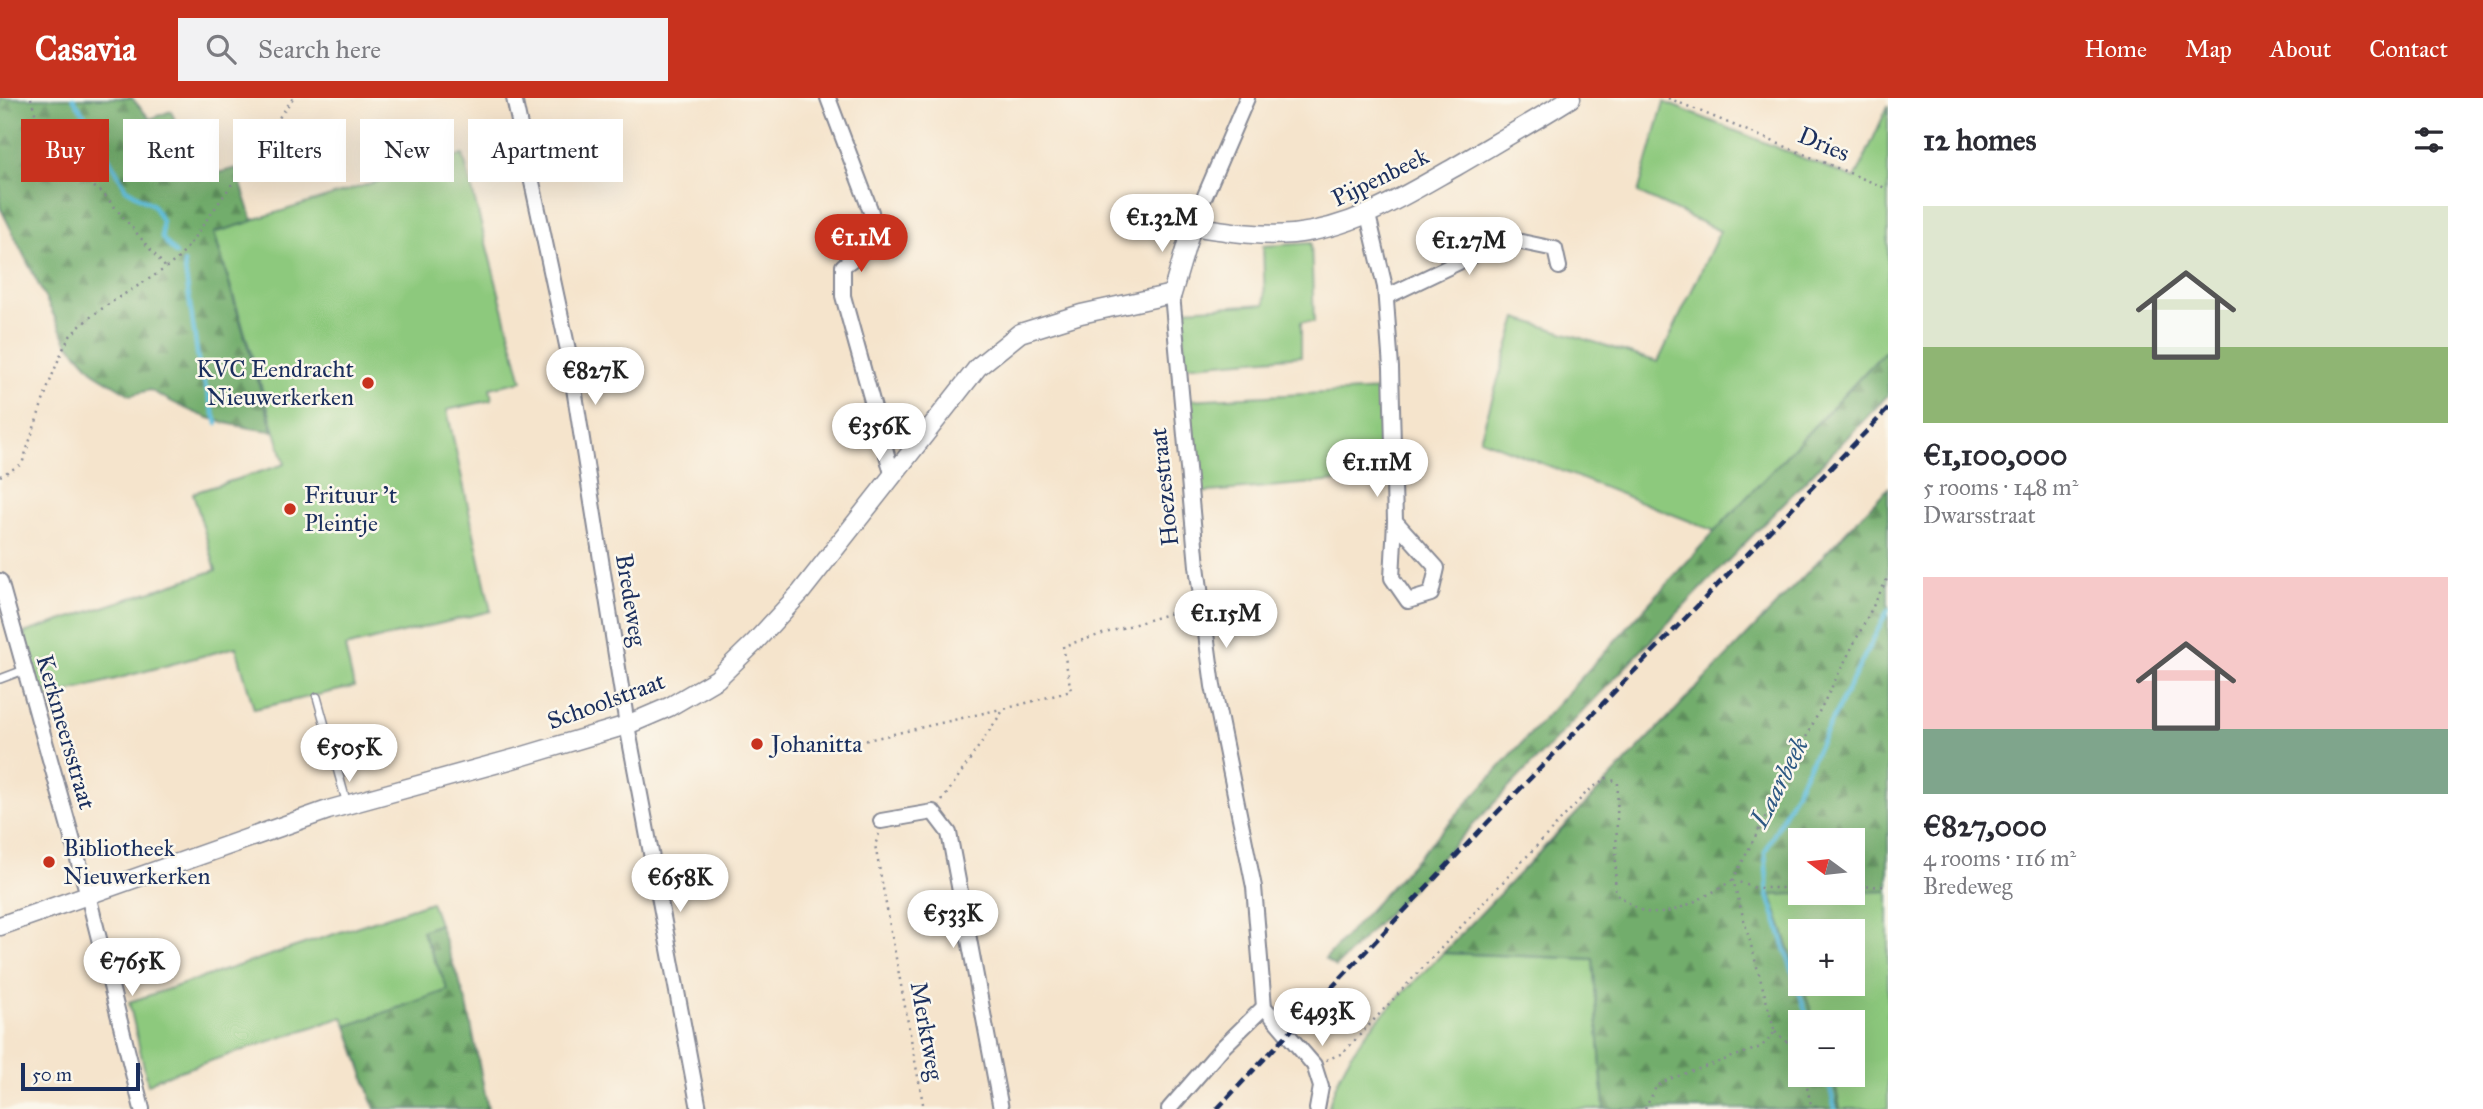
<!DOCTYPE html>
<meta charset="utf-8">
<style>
body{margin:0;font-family:"IM FELL Great Primer",serif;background:#f2f2f3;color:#2b2b33;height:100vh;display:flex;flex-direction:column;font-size:26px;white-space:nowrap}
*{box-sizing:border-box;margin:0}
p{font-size:23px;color:#7c7c81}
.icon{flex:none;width:38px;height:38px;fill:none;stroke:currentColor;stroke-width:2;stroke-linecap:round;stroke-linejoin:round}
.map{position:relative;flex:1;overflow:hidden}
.sheet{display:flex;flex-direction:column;background:#fff;width:595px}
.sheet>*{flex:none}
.hud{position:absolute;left:21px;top:21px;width:665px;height:63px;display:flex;gap:14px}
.needle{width:46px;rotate:285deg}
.fabs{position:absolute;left:1788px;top:730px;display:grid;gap:14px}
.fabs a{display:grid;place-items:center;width:77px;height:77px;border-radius:0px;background:#fff;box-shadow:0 7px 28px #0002;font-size:35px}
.scale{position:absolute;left:21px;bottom:18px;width:119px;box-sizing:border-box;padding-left:7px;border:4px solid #1b2f5e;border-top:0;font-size:19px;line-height:24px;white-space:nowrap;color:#1b2f5e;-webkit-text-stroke:5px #fbf7ec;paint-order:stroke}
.price{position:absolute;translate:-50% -60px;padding:0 16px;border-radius:24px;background:#fff;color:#222;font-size:23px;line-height:46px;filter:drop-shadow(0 2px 4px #0008)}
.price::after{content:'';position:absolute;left:50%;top:42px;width:21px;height:16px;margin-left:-10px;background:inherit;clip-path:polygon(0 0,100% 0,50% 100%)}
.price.current{background:#c8321e;color:#fff}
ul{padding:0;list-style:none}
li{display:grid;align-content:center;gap:14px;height:371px;padding:0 35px}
li span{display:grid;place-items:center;height:217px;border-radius:0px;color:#555}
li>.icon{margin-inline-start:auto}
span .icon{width:126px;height:126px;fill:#fffc;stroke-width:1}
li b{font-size:30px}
h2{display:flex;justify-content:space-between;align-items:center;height:84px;padding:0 35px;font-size:30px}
.chip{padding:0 24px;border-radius:0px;background:#fff;box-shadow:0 7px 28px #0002;font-size:24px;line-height:63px}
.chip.current{background:#c8321e;color:#fff}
header{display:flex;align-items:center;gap:42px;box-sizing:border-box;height:98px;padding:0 35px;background:#c8321e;color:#fff}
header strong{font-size:33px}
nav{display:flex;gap:38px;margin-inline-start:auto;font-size:24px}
.search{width:490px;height:63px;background:#f2f2f3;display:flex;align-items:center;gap:18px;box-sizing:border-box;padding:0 24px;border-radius:0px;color:#7c7c81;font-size:26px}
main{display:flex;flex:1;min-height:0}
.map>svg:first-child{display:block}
.green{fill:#8dc97d;stroke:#547c6e;stroke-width:2}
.forest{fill:url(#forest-firs);stroke:#466e65;stroke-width:2}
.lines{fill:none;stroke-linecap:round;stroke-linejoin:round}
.stream{stroke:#5cbcdb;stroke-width:4.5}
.service-casing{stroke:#888a95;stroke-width:10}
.minor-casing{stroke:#888a95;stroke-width:18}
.tertiary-casing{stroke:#888a95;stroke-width:21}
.path{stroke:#888a95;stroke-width:2.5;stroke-dasharray:2 5;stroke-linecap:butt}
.service{stroke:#fff;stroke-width:7}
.minor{stroke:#fff;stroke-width:14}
.tertiary{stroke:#fff;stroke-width:18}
.rail{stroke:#1b2f5e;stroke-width:4.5;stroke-dasharray:10 5;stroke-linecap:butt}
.poi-dot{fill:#c8321e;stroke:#fbf7ec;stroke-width:2.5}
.labels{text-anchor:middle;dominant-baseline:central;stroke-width:5;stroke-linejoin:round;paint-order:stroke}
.street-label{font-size:24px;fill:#1b2f5e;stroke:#fbf7ec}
.poi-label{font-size:24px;fill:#1b2f5e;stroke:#fbf7ec;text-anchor:start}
.water-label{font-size:26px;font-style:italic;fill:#2e5984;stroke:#fbf7ec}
</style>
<header>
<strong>Casavia</strong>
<div class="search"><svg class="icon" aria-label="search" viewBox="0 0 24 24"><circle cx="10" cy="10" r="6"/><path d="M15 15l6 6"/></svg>Search here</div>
<nav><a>Home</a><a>Map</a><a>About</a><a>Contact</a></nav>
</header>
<main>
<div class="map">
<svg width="1888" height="1011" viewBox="0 0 1888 1011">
<defs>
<pattern id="forest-firs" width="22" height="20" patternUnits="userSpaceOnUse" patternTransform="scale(1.75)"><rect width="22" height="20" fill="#72ad6c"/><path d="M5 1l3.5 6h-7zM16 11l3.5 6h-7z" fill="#5d8d5c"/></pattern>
</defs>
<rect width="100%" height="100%" fill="#fbf7ec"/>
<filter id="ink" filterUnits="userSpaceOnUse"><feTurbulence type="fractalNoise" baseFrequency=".0143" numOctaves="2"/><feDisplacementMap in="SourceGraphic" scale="14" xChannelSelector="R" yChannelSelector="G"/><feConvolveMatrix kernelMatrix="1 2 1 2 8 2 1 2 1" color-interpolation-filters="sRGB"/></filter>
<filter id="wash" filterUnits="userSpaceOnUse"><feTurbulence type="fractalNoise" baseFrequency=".00686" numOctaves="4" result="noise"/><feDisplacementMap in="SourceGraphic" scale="28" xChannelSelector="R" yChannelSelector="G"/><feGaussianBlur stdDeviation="1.57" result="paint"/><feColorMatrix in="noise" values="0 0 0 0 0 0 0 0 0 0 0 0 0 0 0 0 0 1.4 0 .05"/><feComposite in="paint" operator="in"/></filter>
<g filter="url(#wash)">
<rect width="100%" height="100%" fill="#f5e4cc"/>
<g class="green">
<polygon points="1664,4 1855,81 1888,8 1888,250 1715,433 1480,341 1517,220 1658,264 1720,133 1638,95"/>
<polygon points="463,57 522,283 490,290 492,302 447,312 491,513 345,549 354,589 254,611 236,549 41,601 24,535 216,472 193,395 285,366 214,134"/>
<polygon points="1311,145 1314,224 1301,224 1301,258 1184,268 1184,211 1265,206 1263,148"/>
<polygon points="1381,292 1382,379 1198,395 1187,302"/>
<polygon points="1888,793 1888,1011 1840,1011 1833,977 1853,976 1853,924 1815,924 1801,886 1853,886 1853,833 1801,833 1801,884 1770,796"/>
<polygon points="431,804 439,826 422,833 449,892 347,928 343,919 159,980 148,987 129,904"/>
<path d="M 1443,855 L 1593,861 L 1604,1011 L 1328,1011 C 1346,941 1395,905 1443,855 Z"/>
</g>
<g class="forest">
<path d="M 0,0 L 132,0 L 150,21 L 171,13 L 201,80 L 236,70 L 253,123 L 214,135 L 273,333 C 222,328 194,317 150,292 L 131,297 L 96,276 L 67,244 L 0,109 Z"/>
<polygon points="1888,250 1888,297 1336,869 1325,861 1715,433"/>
<polygon points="1888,390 1888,793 1853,794 1853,742 1801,742 1801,794 1824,795 1770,797 1815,924 1801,924 1801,976 1833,977 1840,1011 1604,1011 1593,861 1443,855"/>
<polygon points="439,826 467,906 488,1011 375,1011 347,928 448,892 422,833"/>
</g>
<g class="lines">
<g class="stream">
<polyline points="73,0 92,28 126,91 153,107 162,123 162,140 176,156"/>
<polyline points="184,165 199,268"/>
<polyline points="201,274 217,325"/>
<polyline points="1809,924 1768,797 1765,754 1888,512"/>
<polyline points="1827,976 1835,1011"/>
</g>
</g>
</g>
<g filter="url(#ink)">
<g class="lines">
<g class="service-casing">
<g id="service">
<polyline points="0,581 24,572"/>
<polyline points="317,599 347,706"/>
</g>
</g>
<g class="minor-casing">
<g id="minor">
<polyline points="514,0 568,252 627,627 699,1011"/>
<polyline points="828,0 871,114 876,144 843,168 843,198 893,379"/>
<polyline points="1368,117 1385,189 1391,270 1395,423 1392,480 1408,503 1431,496 1437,470 1395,423"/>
<polyline points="1192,128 1247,0"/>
<polyline points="1172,196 1197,468 1213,588 1254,789 1264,909 1314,967 1321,989 1317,1011"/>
<polyline points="1386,199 1507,141 1555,151 1559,169"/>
<polyline points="0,483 88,797 142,1011"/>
<polyline points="881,723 933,714 949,735 1001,1011"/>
<polyline points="1169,1011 1222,950 1264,909"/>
</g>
</g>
<g class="tertiary-casing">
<path id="tertiary" d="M 0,828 L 328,712 L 520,659 L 627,627 L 669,609 L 717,581 L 754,545 L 801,494 L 978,269 L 1020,235 L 1081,216 L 1172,196 L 1192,128 C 1225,133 1259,139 1293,136 C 1354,130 1404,98 1455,69 C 1494,46 1533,24 1571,0"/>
</g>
<g class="path">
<polyline points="31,0 37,22 73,75 102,94 166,170"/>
<polyline points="1668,0 1888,91"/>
<path d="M 0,378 L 22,366 C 30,343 59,249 72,236 C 103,203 147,187 181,158 L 293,0"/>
<polyline points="859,644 1001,611"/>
<polyline points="942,703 1004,611 1071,593 1063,548 1188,510"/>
<polyline points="879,736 875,747 924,1011"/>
<polyline points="1733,782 1755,790 1801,790"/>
<polyline points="1853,789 1888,788"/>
<polyline points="1775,934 1794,950 1801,968"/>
<path d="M 1326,962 L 1343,955 L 1587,694 L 1606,680 L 1618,684 L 1615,794 C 1626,803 1638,814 1653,815 C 1674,818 1715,793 1733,782"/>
<polyline points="1804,976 1812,1011"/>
<polyline points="1645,1011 1656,989 1667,982 1761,949 1775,934 1733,782 1888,479"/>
</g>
<use href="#service" class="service"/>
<use href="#minor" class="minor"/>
<use href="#tertiary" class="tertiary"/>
<polyline class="rail" points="1217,1011 1488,724 1888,311"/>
</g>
</g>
<g class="poi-dot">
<circle cx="368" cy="285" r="7"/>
<circle cx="290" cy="411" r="7"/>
<circle cx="757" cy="646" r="7"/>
<circle cx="49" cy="764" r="7"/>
</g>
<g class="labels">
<g class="street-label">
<text transform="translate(1824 46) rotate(23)">Dries</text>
<text transform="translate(1380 79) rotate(-26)">Pijpenbeek</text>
<text transform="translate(1164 389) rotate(-96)">Hoezestraat</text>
<text transform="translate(631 502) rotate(81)">Bredeweg</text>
<text transform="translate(606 603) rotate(-20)">Schoolstraat</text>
<text transform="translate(66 634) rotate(74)">Kerkmeersstraat</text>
<text transform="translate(927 933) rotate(80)">Merktweg</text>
</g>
<g class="poi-label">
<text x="354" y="271" text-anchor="end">KVC Eendracht<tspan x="354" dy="28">Nieuwerkerken</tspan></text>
<text x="304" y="397">Frituur 't<tspan x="304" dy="28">Pleintje</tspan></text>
<text x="771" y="646">Johanitta</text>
<text x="63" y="750">Bibliotheek<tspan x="63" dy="28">Nieuwerkerken</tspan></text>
</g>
<g class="water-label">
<text transform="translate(1779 684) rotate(-63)">Laarbeek</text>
</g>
</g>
</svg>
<div class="fabs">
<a><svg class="needle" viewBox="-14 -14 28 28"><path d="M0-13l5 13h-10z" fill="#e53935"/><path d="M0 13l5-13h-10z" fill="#7c7c81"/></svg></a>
<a>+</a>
<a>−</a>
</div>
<div class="scale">50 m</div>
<b class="price" style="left:1162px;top:156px">€1.32M</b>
<b class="price current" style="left:861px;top:176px">€1.1M</b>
<b class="price" style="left:1469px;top:179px">€1.27M</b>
<b class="price" style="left:595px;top:309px">€827K</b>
<b class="price" style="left:879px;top:365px">€356K</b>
<b class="price" style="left:1377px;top:401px">€1.11M</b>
<b class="price" style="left:1226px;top:552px">€1.15M</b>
<b class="price" style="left:349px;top:686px">€505K</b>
<b class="price" style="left:680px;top:816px">€658K</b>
<b class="price" style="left:953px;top:852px">€533K</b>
<b class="price" style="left:132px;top:900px">€765K</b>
<b class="price" style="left:1322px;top:950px">€493K</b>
<div class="hud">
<a class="chip current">Buy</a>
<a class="chip">Rent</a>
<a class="chip">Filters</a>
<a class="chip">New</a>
<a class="chip">Apartment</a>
</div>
</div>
<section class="sheet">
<h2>12 homes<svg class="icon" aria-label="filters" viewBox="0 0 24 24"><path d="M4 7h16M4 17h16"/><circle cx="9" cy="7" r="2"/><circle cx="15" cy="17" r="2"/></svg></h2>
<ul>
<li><span style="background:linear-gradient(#dfe7d0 65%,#8fb573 0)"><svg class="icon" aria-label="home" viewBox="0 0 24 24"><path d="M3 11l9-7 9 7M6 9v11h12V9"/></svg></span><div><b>€1,100,000</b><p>5 rooms · 148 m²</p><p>Dwarsstraat</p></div></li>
<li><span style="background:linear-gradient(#f6c9c9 70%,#7fa58c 0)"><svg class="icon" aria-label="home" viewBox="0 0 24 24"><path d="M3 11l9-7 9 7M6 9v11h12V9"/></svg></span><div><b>€827,000</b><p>4 rooms · 116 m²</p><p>Bredeweg</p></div></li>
</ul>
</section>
</main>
